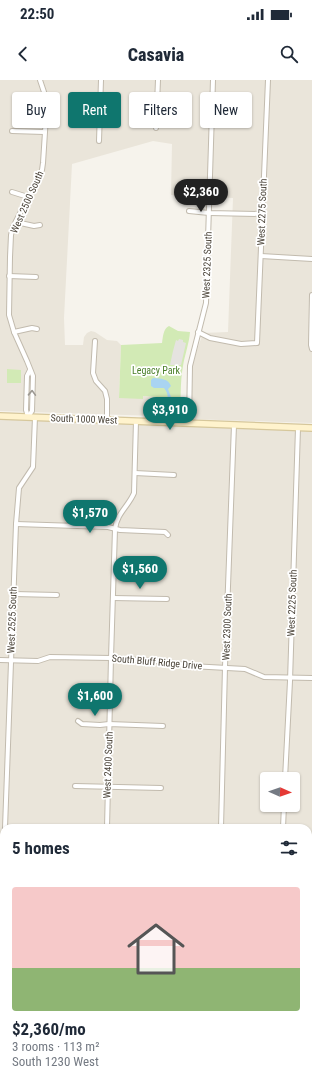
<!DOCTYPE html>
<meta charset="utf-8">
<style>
body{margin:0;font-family:"Roboto Condensed",sans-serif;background:#f6f6f7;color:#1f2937;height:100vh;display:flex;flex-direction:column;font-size:15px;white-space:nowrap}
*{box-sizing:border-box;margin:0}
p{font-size:13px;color:#747a83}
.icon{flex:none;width:22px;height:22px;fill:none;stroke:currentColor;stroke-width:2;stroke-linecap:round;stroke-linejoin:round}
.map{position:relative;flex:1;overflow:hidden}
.panel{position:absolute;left:0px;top:744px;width:312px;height:268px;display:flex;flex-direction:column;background:#fff;border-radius:12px 12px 0 0;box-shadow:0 1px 3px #0004}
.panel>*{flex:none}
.hud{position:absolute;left:12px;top:12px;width:288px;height:36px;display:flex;gap:8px}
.needle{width:26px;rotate:92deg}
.controls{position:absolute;left:260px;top:692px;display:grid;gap:8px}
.controls a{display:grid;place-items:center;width:40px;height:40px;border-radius:4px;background:#fff;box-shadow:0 1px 3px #0004;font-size:20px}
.price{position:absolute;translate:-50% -34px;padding:0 9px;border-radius:14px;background:#0f766e;color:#fff;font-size:13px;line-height:26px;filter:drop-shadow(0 1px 2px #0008)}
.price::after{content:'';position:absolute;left:50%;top:24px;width:12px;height:9px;margin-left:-6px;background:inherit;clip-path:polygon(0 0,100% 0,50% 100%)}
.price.on{background:#222;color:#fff}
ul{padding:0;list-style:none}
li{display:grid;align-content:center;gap:8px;height:212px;padding:0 12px}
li+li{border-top:1px solid #e0e1e3}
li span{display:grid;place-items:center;height:124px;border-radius:4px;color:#555}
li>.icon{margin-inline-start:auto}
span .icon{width:72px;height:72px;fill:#fffc;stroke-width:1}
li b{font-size:17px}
h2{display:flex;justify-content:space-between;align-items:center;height:48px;padding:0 12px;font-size:17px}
.chip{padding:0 14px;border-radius:4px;background:#fff;box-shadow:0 1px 3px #0004;font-size:14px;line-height:36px}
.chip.on{background:#0f766e;color:#fff}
.status{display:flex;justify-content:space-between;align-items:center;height:28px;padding:0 20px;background:#fff;direction:ltr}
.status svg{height:11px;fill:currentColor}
header{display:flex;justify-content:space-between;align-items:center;height:52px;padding:0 12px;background:#fff;font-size:18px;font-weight:800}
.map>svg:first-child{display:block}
.residential{fill:#eae5da;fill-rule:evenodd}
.green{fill:#d2eab5}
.parking{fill:#e5e3e0}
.water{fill:#a9d4f2}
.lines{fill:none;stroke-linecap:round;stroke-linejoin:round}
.street-casing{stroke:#c2bbae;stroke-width:6}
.secondary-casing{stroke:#d6c79b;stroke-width:8}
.street{stroke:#fff;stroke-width:4}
.secondary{stroke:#fff3cd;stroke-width:5.5}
.oneway{stroke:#9c9892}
.labels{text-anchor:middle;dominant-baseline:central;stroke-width:3.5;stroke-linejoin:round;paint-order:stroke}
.street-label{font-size:10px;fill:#4b4439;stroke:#fff}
.park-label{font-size:10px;fill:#4a7f2a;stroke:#fff}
</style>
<div class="status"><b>22:50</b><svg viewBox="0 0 49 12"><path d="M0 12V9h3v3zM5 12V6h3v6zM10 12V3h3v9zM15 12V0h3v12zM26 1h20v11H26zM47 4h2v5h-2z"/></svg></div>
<header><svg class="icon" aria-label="back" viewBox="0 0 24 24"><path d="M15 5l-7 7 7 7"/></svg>Casavia<svg class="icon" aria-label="search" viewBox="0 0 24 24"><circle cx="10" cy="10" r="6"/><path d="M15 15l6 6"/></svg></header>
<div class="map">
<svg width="312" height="1012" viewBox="0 0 312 1012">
<rect width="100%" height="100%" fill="#f6f3ec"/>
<g class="residential">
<polygon points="0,0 312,0 312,343 190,339 191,287 203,253 228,252 233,118 171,115 172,64 153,61 72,84 64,238 65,265 83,265 84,257 87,253 91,251 95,252 107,260 117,261 121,265 119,317 143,318 143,316 158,317 157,336 0,331"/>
<path d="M 0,338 L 312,351 L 312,1012 L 36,1012 L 37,1008 L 308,1008 L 308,748 L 4,748 L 4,893 L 0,893 ZM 267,699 L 293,699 L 293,725 L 267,725 Z"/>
</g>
<g class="green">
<path d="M 169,246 L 178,251 L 190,252 C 189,264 185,274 183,286 C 180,302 181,320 180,337 L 157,336 L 157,317 L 143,316 L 143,319 L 119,318 L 121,265 L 162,263 C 163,257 163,249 169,246 Z"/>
<polygon points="7,289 21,290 21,303 7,303"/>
<polygon points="308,814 312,814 312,979 309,981 308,980"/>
</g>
<g class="parking">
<polygon points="179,259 183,260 183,262 186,263 181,285 170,285 173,271 176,260 178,261"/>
<polygon points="308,819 312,819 312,847 310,849 308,847"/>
</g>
<path class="water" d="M 153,298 C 161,299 168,298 171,306 L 168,309 L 174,325 L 173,328 L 168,328 L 166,325 C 168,319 169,314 164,308 L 154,308 L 151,306 L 151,300 Z"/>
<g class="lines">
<g class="street-casing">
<g id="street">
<polyline points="156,48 158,0"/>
<polyline points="12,51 44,52"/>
<polyline points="99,61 101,0"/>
<polyline points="12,112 28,117"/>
<polyline points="189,131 209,133 262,134"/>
<polyline points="16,142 34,146 40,145"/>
<polyline points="261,176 312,179"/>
<polyline points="9,196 36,197"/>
<polyline points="312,215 311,265 312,269"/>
<polyline points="14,252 32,248 37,249"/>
<polyline points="198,252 210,258 241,264 257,263 268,0"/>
<polyline points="95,261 93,293 96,301 105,311 107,319 107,339"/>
<polyline points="28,337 32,331 33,296 27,281 14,252 9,235 10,177 11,155 13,147 42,90 43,83 47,21 40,0"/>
<polyline points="28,337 26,330 27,296 30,290"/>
<polyline points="189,343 190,286 206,223 213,0"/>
<polyline points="135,393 174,395"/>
<polyline points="16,444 108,447 120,450 165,452 168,455"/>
<polyline points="14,514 57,515"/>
<polyline points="113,518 167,519"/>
<polyline points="0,580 38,581 50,577 111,578 168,582 191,586 245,589 264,597 312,598"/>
<polyline points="78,641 82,644 100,645 109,644 163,646"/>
<polyline points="285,699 290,601 298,348"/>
<polyline points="75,706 161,708"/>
<polyline points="5,748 16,444 19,408 33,387 35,337"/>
<path d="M 107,748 L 111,578 L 115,449 C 117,433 128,427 134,413 L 136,341"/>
<polyline points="221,748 225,587 234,345"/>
<polyline points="283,748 284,725"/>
<polyline points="308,765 312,765"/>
<polyline points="0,887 4,790"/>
<polyline points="308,989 312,995"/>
<polyline points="60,1012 60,1008"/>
<polyline points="127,1012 127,1008"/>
<polyline points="182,1012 188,1008"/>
</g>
</g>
<g class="secondary-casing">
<g id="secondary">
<polyline points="0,336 312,348"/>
<polyline points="0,796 4,796"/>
<polyline points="308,808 312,808"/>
</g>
</g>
<use href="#street" class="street"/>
<use href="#secondary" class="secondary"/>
</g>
<defs><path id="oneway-chevron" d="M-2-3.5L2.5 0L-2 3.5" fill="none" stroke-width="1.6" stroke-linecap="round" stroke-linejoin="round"/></defs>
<use class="oneway" href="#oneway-chevron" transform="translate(32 313) rotate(-88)"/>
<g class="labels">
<g class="street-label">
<text transform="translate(27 122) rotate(-66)">West 2500 South</text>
<text transform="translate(262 132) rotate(-88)">West 2275 South</text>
<text transform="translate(207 185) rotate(-88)">West 2325 South</text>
<text transform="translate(84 339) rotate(2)">South 1000 West</text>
<text transform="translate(292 523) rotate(-88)">West 2225 South</text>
<text transform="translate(12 540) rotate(-88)">West 2525 South</text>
<text transform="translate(227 547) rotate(-88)">West 2300 South</text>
<text transform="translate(157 582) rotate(5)">South Bluff Ridge Drive</text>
<text transform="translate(108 685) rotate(-88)">West 2400 South</text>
</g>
<g class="park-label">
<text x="156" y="290">Legacy Park</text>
</g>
</g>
</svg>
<div class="controls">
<a><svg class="needle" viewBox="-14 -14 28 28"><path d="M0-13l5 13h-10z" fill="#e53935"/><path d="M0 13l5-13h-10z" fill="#747a83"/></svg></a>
</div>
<b class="price on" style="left:201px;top:133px">$2,360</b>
<b class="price" style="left:170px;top:351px">$3,910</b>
<b class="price" style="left:90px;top:454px">$1,570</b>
<b class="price" style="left:140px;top:510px">$1,560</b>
<b class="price" style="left:95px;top:637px">$1,600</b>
<div class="hud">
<a class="chip">Buy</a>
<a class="chip on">Rent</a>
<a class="chip">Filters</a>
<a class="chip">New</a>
</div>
<section class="panel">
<h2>5 homes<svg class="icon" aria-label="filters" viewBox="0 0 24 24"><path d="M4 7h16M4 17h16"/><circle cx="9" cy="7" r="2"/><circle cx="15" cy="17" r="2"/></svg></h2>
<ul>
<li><span style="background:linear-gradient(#f6c9c9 65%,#8fb573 0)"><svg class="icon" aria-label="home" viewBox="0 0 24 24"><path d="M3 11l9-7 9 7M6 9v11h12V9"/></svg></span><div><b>$2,360/mo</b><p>3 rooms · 113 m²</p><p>South 1230 West</p></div></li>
</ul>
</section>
</div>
